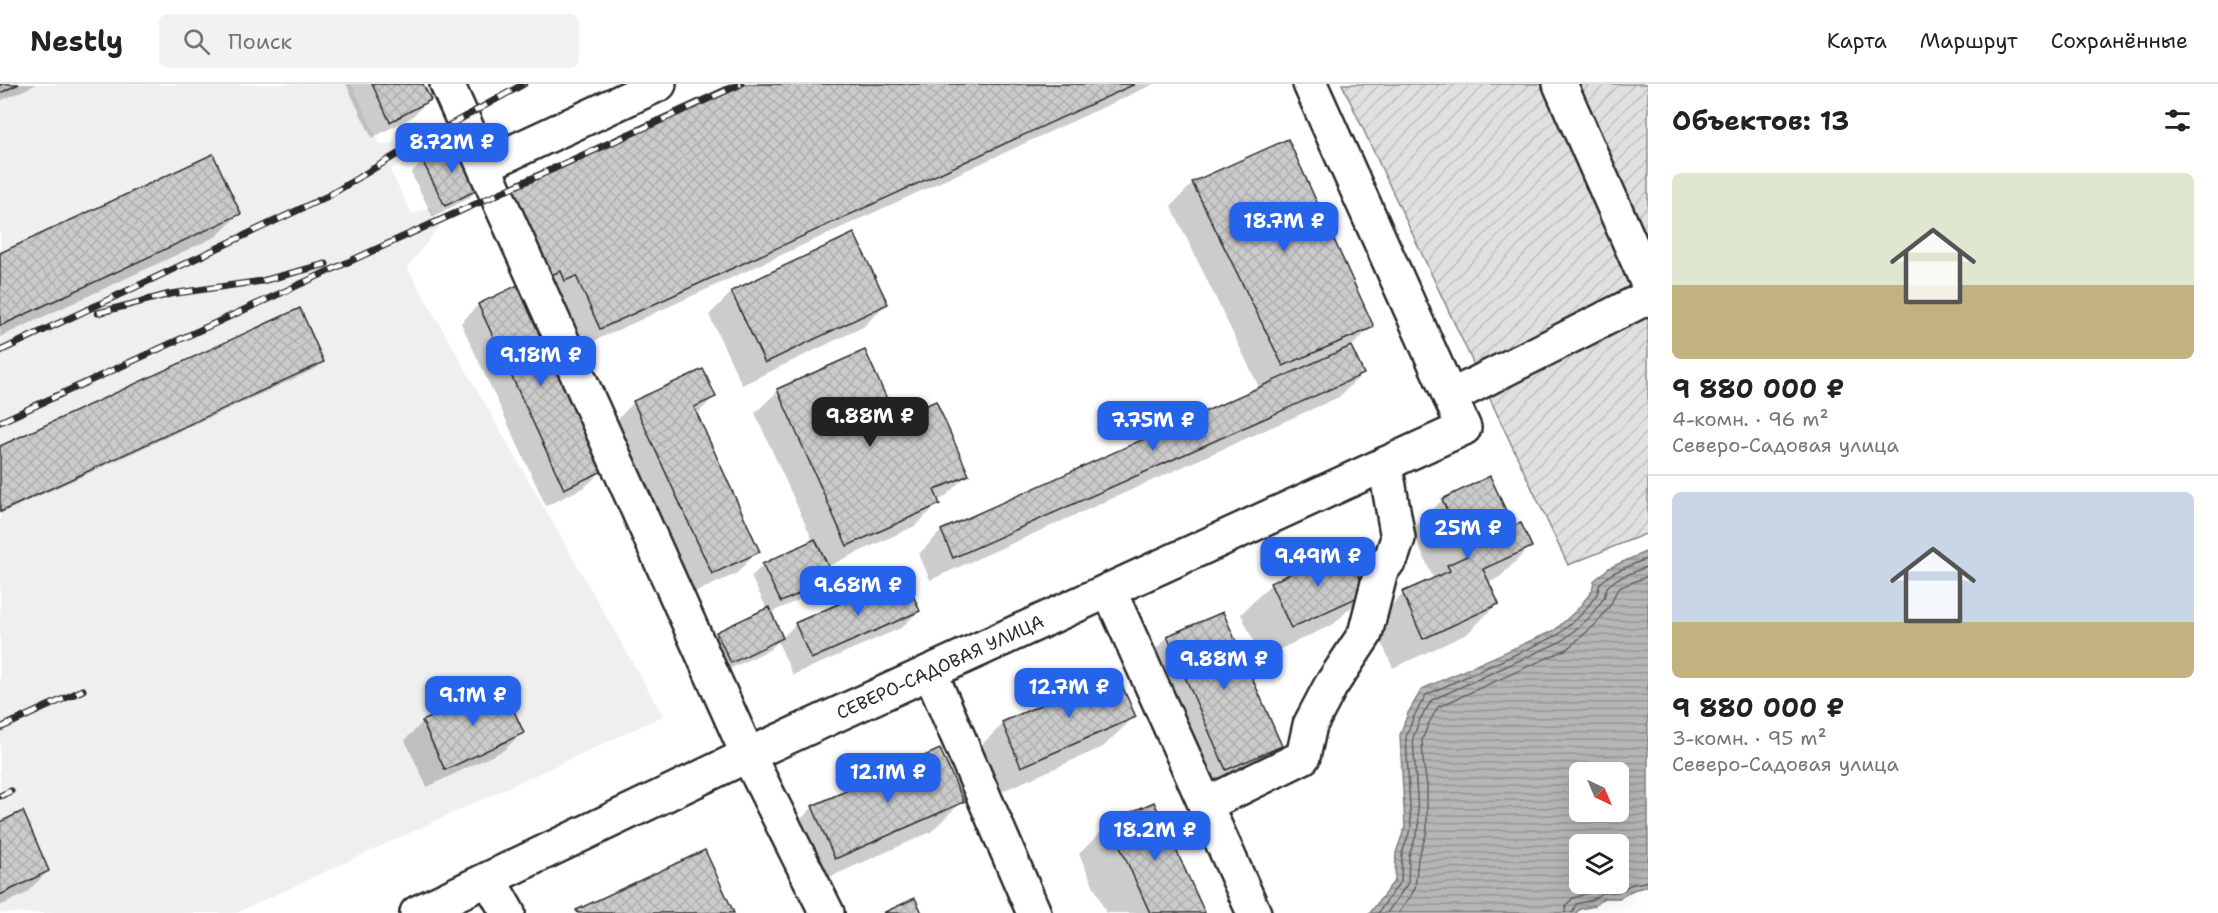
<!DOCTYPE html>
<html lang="ru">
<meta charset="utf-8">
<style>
body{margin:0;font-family:"Shantell Sans",sans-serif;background:#f2f2f2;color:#222;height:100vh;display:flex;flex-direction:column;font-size:22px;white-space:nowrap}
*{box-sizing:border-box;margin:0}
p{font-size:20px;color:#767676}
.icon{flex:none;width:33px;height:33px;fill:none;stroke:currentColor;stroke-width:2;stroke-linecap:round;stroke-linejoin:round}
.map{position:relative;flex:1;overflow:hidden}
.sheet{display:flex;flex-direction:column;background:#fff;width:570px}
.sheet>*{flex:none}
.needle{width:39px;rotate:136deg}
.controls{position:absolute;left:1569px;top:678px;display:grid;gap:12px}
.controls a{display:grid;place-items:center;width:60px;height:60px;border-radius:9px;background:#fff;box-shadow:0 6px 24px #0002;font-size:30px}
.price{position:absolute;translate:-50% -51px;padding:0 14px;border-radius:12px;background:#2563eb;color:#fff;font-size:20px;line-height:39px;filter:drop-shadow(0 2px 3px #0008)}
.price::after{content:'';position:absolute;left:50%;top:36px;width:18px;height:14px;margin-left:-9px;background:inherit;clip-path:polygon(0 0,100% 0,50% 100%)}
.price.on{background:#222;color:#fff}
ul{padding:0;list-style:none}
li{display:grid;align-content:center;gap:12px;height:318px;padding:0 24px}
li+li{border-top:2px solid #e0e0e0}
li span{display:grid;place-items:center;height:186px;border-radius:9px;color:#555}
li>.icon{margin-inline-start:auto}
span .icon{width:108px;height:108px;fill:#fffc;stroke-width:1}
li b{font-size:26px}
h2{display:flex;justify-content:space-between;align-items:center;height:72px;padding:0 24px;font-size:26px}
header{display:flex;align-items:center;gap:36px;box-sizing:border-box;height:84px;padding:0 30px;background:#fff;border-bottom:2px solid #e0e0e0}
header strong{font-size:28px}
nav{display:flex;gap:33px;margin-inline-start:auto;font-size:21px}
.search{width:420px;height:54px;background:#f2f2f2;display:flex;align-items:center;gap:15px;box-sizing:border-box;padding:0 21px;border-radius:9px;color:#767676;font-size:22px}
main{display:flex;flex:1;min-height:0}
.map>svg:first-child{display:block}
.built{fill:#efefef}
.garden{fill:url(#garden-furrows);stroke:#868686;stroke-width:1.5}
.water{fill:url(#water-rules);stroke:#7e7e7e;stroke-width:1.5;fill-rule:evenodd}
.shadow{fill:#0003}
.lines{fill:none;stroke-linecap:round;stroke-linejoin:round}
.shore{stroke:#636363;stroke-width:1.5}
.building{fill:url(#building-cross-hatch);stroke:#2b2b2b;stroke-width:1.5}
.minor-casing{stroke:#2b2b2b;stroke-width:38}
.minor{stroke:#fff;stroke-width:33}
.rail-casing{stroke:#2b2b2b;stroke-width:7}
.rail{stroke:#fff;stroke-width:4.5;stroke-dasharray:14;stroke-linecap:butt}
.labels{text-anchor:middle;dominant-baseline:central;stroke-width:4.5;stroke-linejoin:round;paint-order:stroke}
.street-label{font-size:18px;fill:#2b2b2b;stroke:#fff}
</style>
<header>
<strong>Nestly</strong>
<div class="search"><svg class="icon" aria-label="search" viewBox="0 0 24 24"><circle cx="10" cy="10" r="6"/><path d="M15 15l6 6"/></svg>Поиск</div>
<nav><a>Карта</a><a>Маршрут</a><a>Сохранённые</a></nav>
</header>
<main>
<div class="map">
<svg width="1648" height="829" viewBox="0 0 1648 829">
<defs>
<pattern id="garden-furrows" width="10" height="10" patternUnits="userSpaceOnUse" patternTransform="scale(1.5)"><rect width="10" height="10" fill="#e0e0e0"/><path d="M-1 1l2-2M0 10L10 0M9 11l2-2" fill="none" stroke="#c0c0c0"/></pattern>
<pattern id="water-rules" width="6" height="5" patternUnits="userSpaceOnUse" patternTransform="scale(1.5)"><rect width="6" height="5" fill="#b6b6b6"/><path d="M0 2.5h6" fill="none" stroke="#949494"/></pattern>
<pattern id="building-cross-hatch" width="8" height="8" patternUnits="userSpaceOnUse" patternTransform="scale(1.5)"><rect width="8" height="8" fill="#cbcbcb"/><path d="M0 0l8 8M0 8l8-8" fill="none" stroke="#aeaeae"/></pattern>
</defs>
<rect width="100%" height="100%" fill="#fff"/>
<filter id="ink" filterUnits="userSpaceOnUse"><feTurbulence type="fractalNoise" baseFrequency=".0167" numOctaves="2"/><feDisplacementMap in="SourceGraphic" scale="12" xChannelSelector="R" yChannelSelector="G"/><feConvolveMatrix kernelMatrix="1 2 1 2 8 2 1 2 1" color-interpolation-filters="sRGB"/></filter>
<g filter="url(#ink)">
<polygon class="built" points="0,0 352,0 380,61 396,58 404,76 390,86 412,130 430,123 440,142 407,183 663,632 236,829 0,829"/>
<polygon class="garden" points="1342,0 1648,0 1648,449 1568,481"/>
<path class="water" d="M 1648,467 L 1648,802 L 1633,806 L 1620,814 L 1604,814 L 1594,822 L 1580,825 L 1576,829 L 1370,829 L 1395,796 L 1396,769 L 1405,743 L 1400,651 L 1408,629 L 1422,605 L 1555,546 L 1578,525 L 1592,507 L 1594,497 L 1609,484 ZM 1580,688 L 1618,688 L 1618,728 L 1580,728 ZM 1580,760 L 1618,760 L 1618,800 L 1580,800 Z"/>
<g class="shadow">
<polygon points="0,0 37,0 0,17"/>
<polygon points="346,0 421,0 429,16 412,33 372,54"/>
<polygon points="735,0 1154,0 583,262 559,209 531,209"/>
<polygon points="423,77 481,103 469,114 433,133 411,89"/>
<polygon points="1193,99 1372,242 1350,264 1362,290 1339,313 930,496 919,470 941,447 1260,305 1171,122"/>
<polygon points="240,129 217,152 0,253 0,170"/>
<polygon points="518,203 603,386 585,403 546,422 461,239 478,221"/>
<polygon points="732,208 886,220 863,243 742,301 709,231"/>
<polygon points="864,268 895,337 967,390 945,413 937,417 938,420 915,442 826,483 832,494 820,506 770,529 782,554 796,540 903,493 919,527 901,544 793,591 778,558 769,566 719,590 705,561 717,549 767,525 751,493 763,481 813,457 755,329 778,307"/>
<polygon points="323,278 317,284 0,430 0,364"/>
<polygon points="714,313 696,331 758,467 736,490 689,511 612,341 634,318"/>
<polygon points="1442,416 1512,444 1530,463 1500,493 1488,499 1497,520 1467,550 1393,584 1373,540 1403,510 1434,496 1412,446"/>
<polygon points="1271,500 1365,509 1334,540 1261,574 1241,530"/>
<polygon points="1168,553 1280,661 1250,692 1196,716 1137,584"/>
<polygon points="502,603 522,649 504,666 427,703 405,656 422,639"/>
<polygon points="1134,633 1103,663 991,712 972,670 1003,640"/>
<polygon points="962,717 931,748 805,804 782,754 813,723"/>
<polygon points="1110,739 1203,829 1106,829 1079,770"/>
<polygon points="0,740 48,787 25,810 0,822"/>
</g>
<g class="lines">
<g class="shore">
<polyline points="1378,829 1401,797 1402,770 1411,743 1406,653 1414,632 1426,611 1558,551 1583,529 1597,510 1600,499 1613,489 1648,474"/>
<polyline points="1387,829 1408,799 1409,772 1419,743 1413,654 1420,635 1432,616 1562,557 1589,534 1604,514 1607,503 1617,495 1648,482"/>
<polyline points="1399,829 1415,805 1418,774 1427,748 1427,702 1423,676 1422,656 1429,639 1438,623 1567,565 1596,540 1611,520 1616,508 1621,503 1648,492"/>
<polyline points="1565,829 1566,821 1573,814 1588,809 1600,802 1618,800"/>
<polyline points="1572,829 1576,820 1592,816 1602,809 1618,808 1630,801 1648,797"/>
</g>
</g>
<g class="building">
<polygon points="0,0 19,0 0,9"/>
<polygon points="372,0 423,0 431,16 390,38"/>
<polygon points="732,0 1135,0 600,245 576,192 565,197 561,187 549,192 508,102"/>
<polygon points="1288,55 1374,243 1283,282 1192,98"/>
<polygon points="460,57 483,103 445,122 422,76"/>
<polygon points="213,70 241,130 0,242 0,169"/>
<polygon points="854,149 888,220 765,279 731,207"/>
<polygon points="518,201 605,386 564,405 478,220"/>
<polygon points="300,224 324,278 0,428 0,362"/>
<polygon points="1351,262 1364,290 953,474 941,446"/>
<polygon points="865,266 896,335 936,317 969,391 934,406 940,420 847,462 777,305"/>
<polygon points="703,285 716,313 694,323 760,468 712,490 633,317"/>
<polygon points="1490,392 1513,442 1521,439 1532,463 1483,485 1499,520 1423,555 1402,508 1450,487 1447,481 1467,472 1442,415"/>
<polygon points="815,455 834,494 781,518 762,480"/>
<polygon points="1345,464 1367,509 1291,544 1270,499"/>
<polygon points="904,491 920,527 811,575 795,539"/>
<polygon points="769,523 783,554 731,579 716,548"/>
<polygon points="1223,528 1282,662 1226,686 1167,552"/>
<polygon points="1116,588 1136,633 1021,683 1002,638"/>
<polygon points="502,601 524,649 445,686 422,637"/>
<polygon points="940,665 964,718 835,775 812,722"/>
<polygon points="1154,718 1205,829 1150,829 1109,738"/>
<polygon points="23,727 49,787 0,811 0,738"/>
<polygon points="705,766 734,829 578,829 576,826"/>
<polygon points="915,814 922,829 883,829"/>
</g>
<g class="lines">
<g class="minor-casing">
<g id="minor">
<polyline points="447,0 748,671 827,829"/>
<polyline points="1560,0 1648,200"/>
<polyline points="485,81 659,0"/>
<polyline points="1450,313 1648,213"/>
<polyline points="1109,506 1254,829"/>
<polyline points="930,588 1034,829"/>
<polyline points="1205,721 1303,673 1310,641 1330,603 1365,550 1381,487 1392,472 1398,454 1385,380"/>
<polyline points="489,796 508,829"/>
<path id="s1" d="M 417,829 L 748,671 L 1464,344 L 1310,0"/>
</g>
</g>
<use href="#minor" class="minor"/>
<g class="rail-casing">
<g id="rail">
<polyline points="98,229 170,210 262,197 326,180"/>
<polyline points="0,267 330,111 401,68 524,0"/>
<polyline points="0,338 394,157 741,0"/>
<polyline points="0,644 83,606"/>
<polyline points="0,712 11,707"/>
</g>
</g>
<use href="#rail" class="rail"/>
</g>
</g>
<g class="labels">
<g class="street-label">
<text stroke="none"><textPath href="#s1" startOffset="578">СЕВЕРО-САДОВАЯ УЛИЦА</textPath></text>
</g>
</g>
</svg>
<div class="controls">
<a><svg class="needle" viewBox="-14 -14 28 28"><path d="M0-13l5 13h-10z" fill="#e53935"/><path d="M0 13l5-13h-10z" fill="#767676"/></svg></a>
<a><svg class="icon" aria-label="layers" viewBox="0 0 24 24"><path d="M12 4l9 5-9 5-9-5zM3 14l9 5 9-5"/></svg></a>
</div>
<b class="price" style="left:452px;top:90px">8.72M ₽</b>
<b class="price" style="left:1284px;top:169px">18.7M ₽</b>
<b class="price" style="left:541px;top:303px">9.18M ₽</b>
<b class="price on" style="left:870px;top:364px">9.88M ₽</b>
<b class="price" style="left:1153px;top:368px">7.75M ₽</b>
<b class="price" style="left:1468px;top:476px">25M ₽</b>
<b class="price" style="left:1318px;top:504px">9.49M ₽</b>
<b class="price" style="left:858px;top:533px">9.68M ₽</b>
<b class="price" style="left:1224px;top:607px">9.88M ₽</b>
<b class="price" style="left:1069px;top:635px">12.7M ₽</b>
<b class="price" style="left:473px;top:643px">9.1M ₽</b>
<b class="price" style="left:888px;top:720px">12.1M ₽</b>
<b class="price" style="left:1155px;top:778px">18.2M ₽</b>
</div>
<section class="sheet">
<h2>Объектов: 13<svg class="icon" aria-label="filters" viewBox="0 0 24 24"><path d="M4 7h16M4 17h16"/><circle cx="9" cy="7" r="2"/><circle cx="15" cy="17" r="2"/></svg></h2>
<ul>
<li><span style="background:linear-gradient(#dfe7d0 60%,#c2b280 0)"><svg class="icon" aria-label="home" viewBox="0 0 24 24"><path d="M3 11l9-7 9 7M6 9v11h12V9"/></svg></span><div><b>9 880 000 ₽</b><p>4-комн. · 96 m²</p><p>Северо-Садовая улица</p></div></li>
<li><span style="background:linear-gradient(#c9d6e8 70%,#c2b280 0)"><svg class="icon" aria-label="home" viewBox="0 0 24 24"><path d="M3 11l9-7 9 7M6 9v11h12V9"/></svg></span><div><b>9 880 000 ₽</b><p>3-комн. · 95 m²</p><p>Северо-Садовая улица</p></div></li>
</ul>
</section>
</main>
